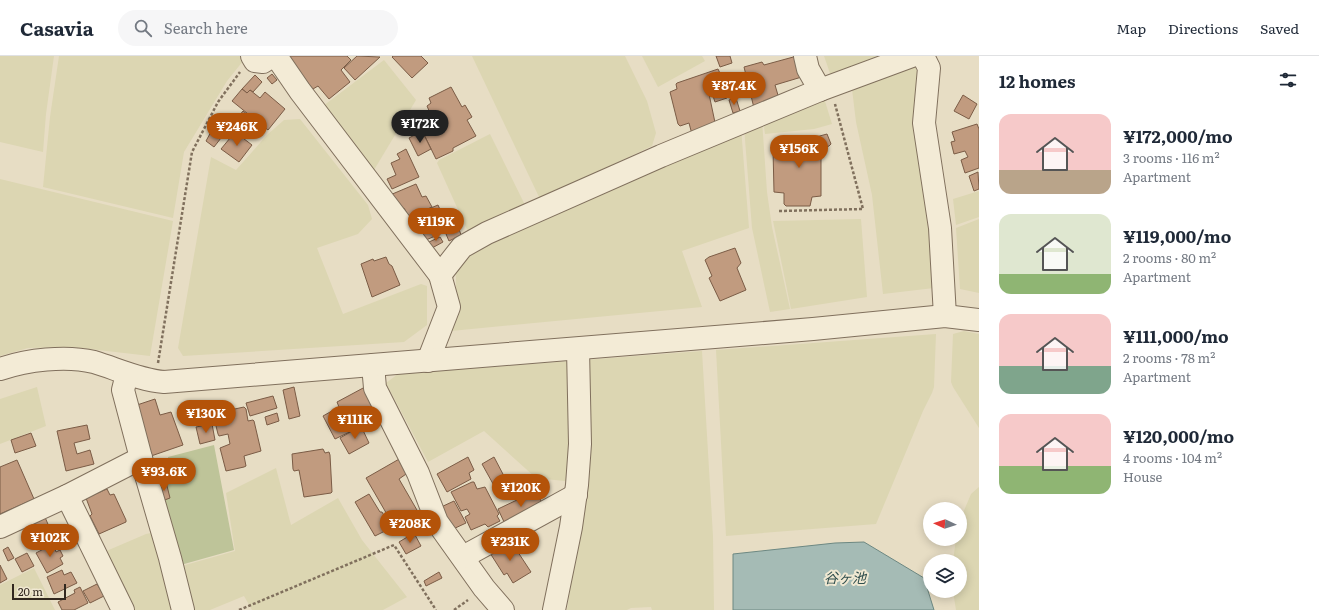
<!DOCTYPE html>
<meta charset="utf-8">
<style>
body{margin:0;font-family:Literata,"Noto Sans JP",serif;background:#f6f6f7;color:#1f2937;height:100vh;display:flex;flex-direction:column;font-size:15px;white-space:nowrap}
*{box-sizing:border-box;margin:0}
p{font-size:13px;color:#747a83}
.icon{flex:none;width:22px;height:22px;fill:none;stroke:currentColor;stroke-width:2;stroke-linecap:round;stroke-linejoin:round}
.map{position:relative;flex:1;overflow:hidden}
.sheet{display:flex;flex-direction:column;background:#fff;width:340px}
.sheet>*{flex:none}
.needle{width:26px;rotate:274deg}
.tools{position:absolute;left:923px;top:446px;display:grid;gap:8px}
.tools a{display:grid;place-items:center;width:44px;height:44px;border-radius:50%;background:#fff;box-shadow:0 2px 10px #0003;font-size:20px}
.scale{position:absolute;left:12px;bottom:10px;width:54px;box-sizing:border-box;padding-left:4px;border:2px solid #32281f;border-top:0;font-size:11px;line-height:14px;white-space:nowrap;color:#32281f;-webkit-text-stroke:3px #f0e8d2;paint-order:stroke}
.price{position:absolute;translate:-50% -34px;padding:0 9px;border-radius:14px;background:#b45309;color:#fff;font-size:13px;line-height:26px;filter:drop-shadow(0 1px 2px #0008)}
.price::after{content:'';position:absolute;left:50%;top:24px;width:12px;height:9px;margin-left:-6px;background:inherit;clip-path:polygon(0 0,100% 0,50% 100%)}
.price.selected{background:#222;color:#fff}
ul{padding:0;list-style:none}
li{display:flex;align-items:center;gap:12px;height:100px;padding:0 20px}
li span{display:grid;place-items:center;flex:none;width:112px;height:80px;border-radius:12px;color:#555}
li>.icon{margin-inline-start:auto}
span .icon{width:48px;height:48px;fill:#fffc;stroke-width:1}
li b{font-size:17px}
h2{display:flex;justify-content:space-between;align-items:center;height:48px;padding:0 20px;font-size:17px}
header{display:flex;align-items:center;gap:24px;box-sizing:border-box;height:56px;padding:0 20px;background:#fff;border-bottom:1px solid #e0e1e3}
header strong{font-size:19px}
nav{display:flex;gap:22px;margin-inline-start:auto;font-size:14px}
.search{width:280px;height:36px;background:#f6f6f7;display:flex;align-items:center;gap:10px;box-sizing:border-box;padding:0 14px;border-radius:22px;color:#747a83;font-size:15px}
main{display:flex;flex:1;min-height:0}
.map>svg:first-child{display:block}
.farmland{fill:#dcd6b2}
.green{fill:#bec499}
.water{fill:#a5bbb5;stroke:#6d8882}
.building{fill:#c19b7f;stroke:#7b5c46}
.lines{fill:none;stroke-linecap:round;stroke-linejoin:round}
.minor-casing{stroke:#80705d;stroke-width:24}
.path{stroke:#80705d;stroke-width:2.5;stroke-dasharray:3 2;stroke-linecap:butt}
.minor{stroke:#f3ebd6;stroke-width:22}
.labels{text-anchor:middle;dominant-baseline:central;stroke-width:4;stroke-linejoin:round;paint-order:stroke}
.water-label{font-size:14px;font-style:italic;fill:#304f4e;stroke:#f0e8d2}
</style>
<header>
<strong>Casavia</strong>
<div class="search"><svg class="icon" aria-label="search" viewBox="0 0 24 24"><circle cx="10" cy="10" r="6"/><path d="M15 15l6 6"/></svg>Search here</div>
<nav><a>Map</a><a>Directions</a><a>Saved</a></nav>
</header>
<main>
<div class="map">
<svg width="979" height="554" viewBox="0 0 979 554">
<rect width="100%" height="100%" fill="#e7ddc4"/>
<g class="farmland">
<polygon points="0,0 54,0 46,58 43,96 0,86"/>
<polygon points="59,0 247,0 227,25 184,96 173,162 43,131 50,61"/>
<polygon points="472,0 625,0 647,45 656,77 652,90 540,143"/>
<polygon points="642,0 702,0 705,5 658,31"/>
<polygon points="824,0 897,0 832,23"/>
<polygon points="384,4 416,44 371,119 323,50"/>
<polygon points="914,6 918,19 932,147 934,232 883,238 872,139 856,66 852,33"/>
<polygon points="824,42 832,68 814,73 765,78 763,64"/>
<polygon points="300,63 368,149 372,163 358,178 317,192 343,258 421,228 427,230 427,269 404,286 183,300 178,292 211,101 236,114 267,79 284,64"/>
<polygon points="762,64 767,136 772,171 790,253 770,256 752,172 744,71"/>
<polygon points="741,72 749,172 682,195 702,251 451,275 456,240 456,220 452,209 479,192"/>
<polygon points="490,78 525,149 469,178 437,107 439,104"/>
<polygon points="0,123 173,165 150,300 72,291 28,292 0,300"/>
<polygon points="979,135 979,161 956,169 953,143"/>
<polygon points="861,163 867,241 791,253 773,165"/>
<polygon points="979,163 979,237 960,233 956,172"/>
<polygon points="964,275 979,278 979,372 953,331 951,326 953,278"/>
<polygon points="936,278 934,331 932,337 923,355 876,468 726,480 716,294"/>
<polygon points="702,295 713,480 714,554 652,554 651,551 631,552 627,554 567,554 576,494 584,427 536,422 484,375 428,406 386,327 398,318"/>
<polygon points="37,331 46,370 0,388 0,343"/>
<polygon points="276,412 291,469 338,442 362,484 407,541 383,554 252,554 244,540 210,554 187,554 178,511 235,495 226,437"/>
<polygon points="979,431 979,554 956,554 953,535 960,535 960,505 953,505 956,483 960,483 960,464 971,438"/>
<polygon points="156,476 175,554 129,554 104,496 146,478"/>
<polygon points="34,512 55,554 0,554 0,529"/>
</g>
<polygon class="green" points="214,389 234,494 177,510 152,408 168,404 168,401"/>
<polygon class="water" points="864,486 924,522 934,554 733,554 733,498 835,487"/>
<g class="building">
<polygon points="284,0 347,0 351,4 341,14 350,26 329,43 318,30 313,33"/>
<polygon points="357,0 380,1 355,24 344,12"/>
<polygon points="393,0 421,0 428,7 412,22 392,1"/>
<polygon points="716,0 730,0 732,7 720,11"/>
<polygon points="797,0 805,20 775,29 780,46 754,52 744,11 762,6 764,9"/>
<polygon points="718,13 724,26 713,32 713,36 709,38 717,76 693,82 689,67 680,70 678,68 670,36 677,33 676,28 677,27"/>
<polygon points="272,18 277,24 272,28 267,22"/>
<polygon points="255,19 262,26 253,36 250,34 247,37 242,33"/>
<polygon points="451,31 462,51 465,49 472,61 467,64 476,80 453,92 453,95 436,103 417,64 430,57 427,50 431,47 429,42"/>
<polygon points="242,33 247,37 250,34 260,42 265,36 285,53 268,74 232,45"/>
<polygon points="725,36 727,42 715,46 713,40"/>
<polygon points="963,39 977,48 969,63 954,55"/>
<polygon points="736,42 740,55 733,57 729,44"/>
<polygon points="243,55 253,63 240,79 230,71"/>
<polygon points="977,68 979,73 979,112 965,117 961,104 968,101 965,95 954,98 951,86 955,85 952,76"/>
<polygon points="212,74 221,82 214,91 206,85"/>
<polygon points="422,75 431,93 418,100 409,82"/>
<polygon points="235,76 252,89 239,106 221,93"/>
<polygon points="827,78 831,88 829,90 821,93 821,140 812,141 810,150 786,150 784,148 784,137 774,136 773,93 784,92 784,83 786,82 816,81"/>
<polygon points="406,93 419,121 392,133 387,123 396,119 391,107 400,103 397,98"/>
<polygon points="978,116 979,133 974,135 969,120"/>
<polygon points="416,128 422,141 426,140 432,151 409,161 404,152 397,155 390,139"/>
<polygon points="438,149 449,174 426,184 414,159"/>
<polygon points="459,173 461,179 449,185 446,178"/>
<polygon points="440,181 443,186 432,192 429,186"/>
<polygon points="735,192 741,207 737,212 746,234 720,245 709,222 712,220 705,204 709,201"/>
<polygon points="386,201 389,208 392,210 400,229 372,241 361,208 373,203 374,205"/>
<polygon points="294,331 300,360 289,363 283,334"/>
<polygon points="365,331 383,364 379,367 376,365 366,370 364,369 335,383 323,360 339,351 337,346"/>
<polygon points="273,340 277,352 250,360 246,347"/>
<polygon points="155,343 160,359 171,356 183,389 151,400 134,350"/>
<polygon points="244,351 246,353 248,365 253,364 254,365 261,395 244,400 246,410 244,411 226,415 220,392 230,388 228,378 219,380 218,378 214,362 228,358 230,354"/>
<polygon points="277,357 279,365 267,369 265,361"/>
<polygon points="212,368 215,384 200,388 196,371"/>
<polygon points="87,369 90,383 74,387 77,398 90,394 94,408 66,415 57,375"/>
<polygon points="361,370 369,387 349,398 340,382"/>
<polygon points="31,377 36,390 15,397 11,384"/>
<polygon points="323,393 325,397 329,396 330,399 332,436 331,437 304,441 299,414 294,415 293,413 292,398"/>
<polygon points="468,401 474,414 469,417 471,423 447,436 437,418"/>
<polygon points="494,401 505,422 510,422 513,427 497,435 482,408"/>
<polygon points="401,402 409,416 399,423 421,461 396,474 366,422"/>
<polygon points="17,404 34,443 0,458 0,411"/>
<polygon points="166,426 170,442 162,445 158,429"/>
<polygon points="472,426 474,426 477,433 485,431 499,458 497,460 500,465 488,471 485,468 471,474 465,461 470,458 467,453 461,455 451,436"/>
<polygon points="107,433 110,439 114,438 126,464 126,466 99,478 90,460 92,458 86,442"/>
<polygon points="536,435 544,451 505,468 498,453"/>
<polygon points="369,438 380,456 382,456 391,472 375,480 355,446"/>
<polygon points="454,445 466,467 451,474 439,452"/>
<polygon points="44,459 54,482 37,490 27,467"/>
<polygon points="75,476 78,481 65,487 63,482"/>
<polygon points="414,477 421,490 406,498 399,486"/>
<polygon points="510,484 531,516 513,527 507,517 504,519 490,497"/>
<polygon points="53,488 56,496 60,494 63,500 60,502 63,508 47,517 36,497"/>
<polygon points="8,491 14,502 8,505 3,494"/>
<polygon points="27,497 34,510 22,516 15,503"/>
<polygon points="0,509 7,523 0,527"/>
<polygon points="62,514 64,519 71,516 77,527 54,538 47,521"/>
<polygon points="439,516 442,522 426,530 424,525"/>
<polygon points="97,528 104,540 90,547 83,535"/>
<polygon points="80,531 88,547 74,554 62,554 58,546 75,537 74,534"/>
</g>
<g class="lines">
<g class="minor-casing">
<g id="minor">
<polyline points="252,0 255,5 263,6 272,0"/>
<polyline points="276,0 300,35 440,219 449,251 428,305"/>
<polyline points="805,0 808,13 820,34"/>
<polyline points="923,0 929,12 924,67 940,172 945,260"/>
<polyline points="440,219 462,191 487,177 661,100 820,34 912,0"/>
<polyline points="373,309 375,332 418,417 437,466 484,532 503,554"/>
<path d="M 0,313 C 27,304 65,299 94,306 C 117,313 140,324 164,326 L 813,273 L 945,260 L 979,264"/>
<polyline points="127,318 123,334 141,402 170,502 183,554"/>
<polyline points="67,440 123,554"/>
<polyline points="0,471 67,440 141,402"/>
<polyline points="463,501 576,439"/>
<polyline points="554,554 571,471 577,429 580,388 578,293"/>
</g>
</g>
<g class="path">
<polyline points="779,155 863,153 835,48"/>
<polyline points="158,307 192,96 218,46 240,16"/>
<polyline points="239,554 394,489 436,554"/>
<polyline points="454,554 468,544"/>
</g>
<use href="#minor" class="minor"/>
</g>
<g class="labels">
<g class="water-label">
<text x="845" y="521">谷ヶ池</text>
</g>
</g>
</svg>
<div class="tools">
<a><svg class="needle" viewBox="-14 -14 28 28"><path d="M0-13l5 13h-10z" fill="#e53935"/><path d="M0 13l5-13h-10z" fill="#747a83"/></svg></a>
<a><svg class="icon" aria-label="layers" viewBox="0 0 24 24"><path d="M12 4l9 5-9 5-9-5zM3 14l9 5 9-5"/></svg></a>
</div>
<div class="scale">20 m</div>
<b class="price" style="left:734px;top:50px">¥87.4K</b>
<b class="price selected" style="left:420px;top:88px">¥172K</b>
<b class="price" style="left:237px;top:91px">¥246K</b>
<b class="price" style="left:799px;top:113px">¥156K</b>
<b class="price" style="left:436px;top:186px">¥119K</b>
<b class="price" style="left:206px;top:378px">¥130K</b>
<b class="price" style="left:355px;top:384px">¥111K</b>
<b class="price" style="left:164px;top:436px">¥93.6K</b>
<b class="price" style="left:521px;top:452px">¥120K</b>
<b class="price" style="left:410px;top:488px">¥208K</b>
<b class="price" style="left:50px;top:502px">¥102K</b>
<b class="price" style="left:510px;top:506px">¥231K</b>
</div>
<section class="sheet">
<h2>12 homes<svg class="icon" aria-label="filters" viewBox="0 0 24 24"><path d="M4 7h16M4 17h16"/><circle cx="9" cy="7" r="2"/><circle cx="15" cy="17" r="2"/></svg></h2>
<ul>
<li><span style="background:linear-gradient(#f6c9c9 70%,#b9a48a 0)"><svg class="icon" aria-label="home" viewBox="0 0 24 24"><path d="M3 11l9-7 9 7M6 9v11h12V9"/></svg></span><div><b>¥172,000/mo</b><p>3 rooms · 116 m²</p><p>Apartment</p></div></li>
<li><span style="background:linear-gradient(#dfe7d0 75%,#8fb573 0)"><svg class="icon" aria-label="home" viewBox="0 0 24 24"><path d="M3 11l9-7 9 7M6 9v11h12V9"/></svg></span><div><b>¥119,000/mo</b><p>2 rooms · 80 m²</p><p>Apartment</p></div></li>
<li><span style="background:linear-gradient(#f6c9c9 65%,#7fa58c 0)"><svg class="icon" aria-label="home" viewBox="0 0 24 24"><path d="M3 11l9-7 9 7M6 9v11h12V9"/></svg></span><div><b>¥111,000/mo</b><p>2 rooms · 78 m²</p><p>Apartment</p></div></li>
<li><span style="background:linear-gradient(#f6c9c9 65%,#8fb573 0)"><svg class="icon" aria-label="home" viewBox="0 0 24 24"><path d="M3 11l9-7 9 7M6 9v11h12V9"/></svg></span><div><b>¥120,000/mo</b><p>4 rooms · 104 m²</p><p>House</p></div></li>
</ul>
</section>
</main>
